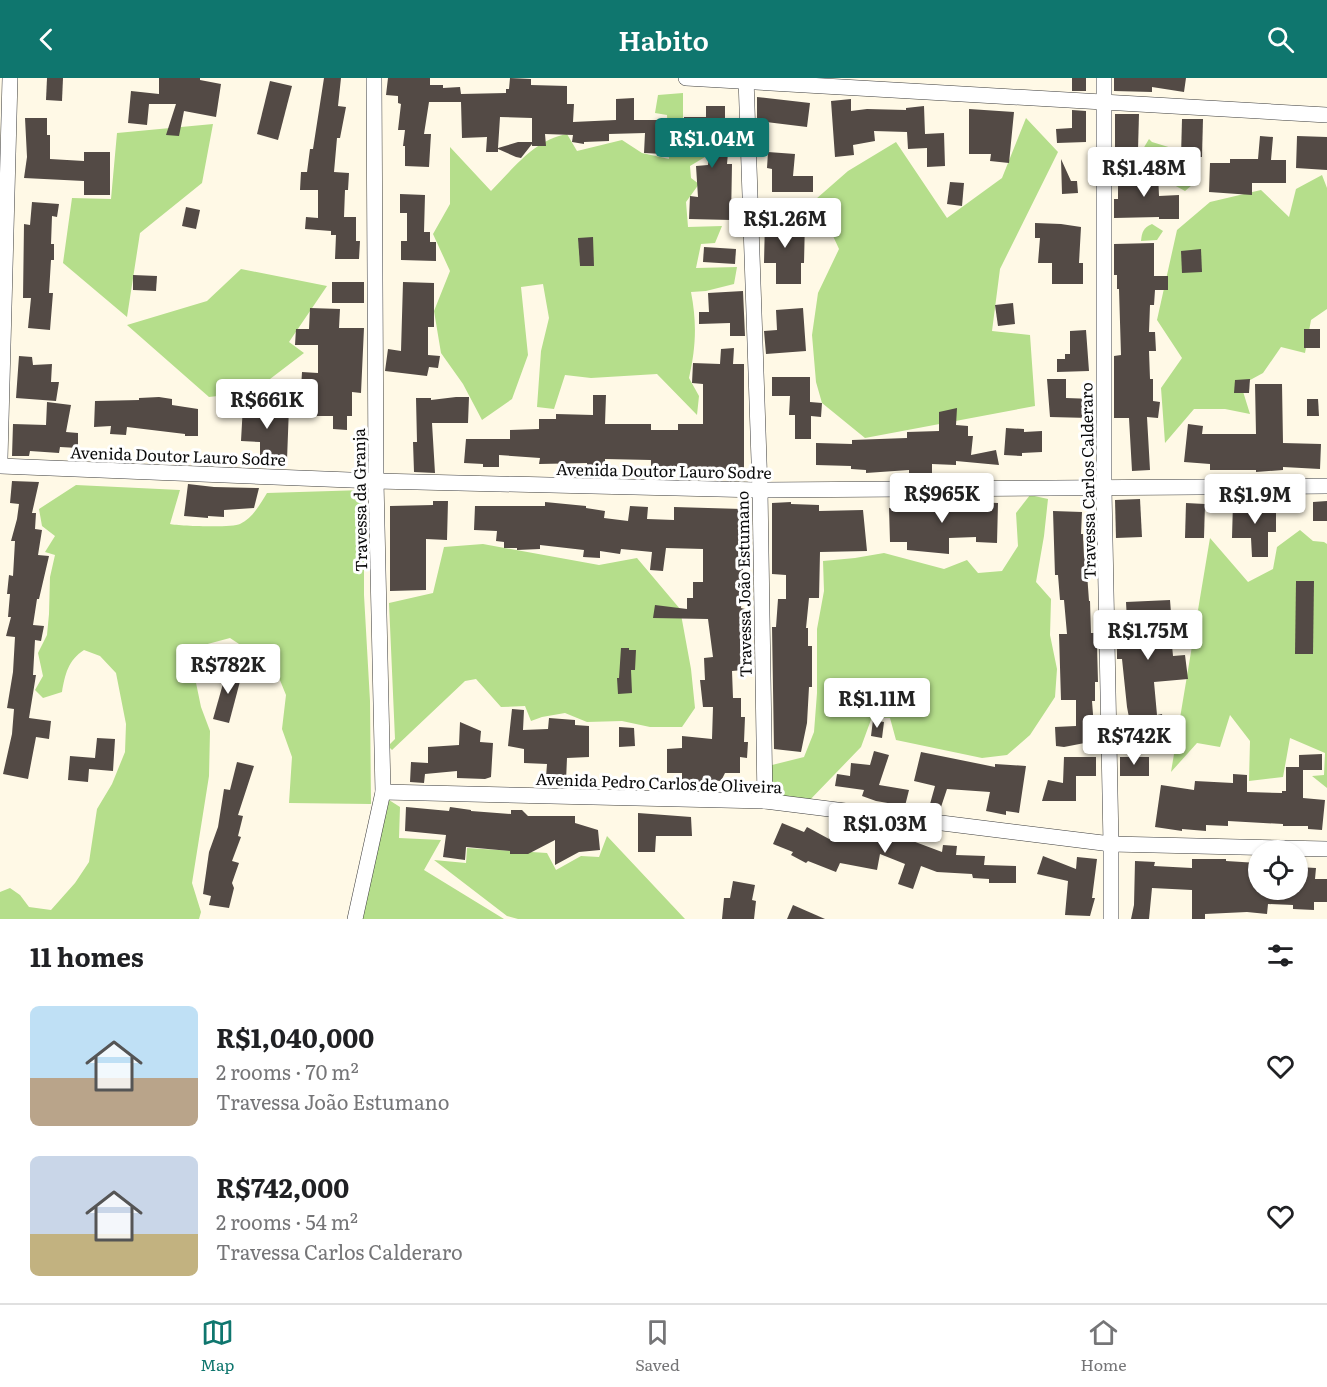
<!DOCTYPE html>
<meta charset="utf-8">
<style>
body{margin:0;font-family:Literata,serif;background:#f2f2f2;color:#202124;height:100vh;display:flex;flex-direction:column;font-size:22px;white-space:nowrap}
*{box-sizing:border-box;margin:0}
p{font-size:20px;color:#757577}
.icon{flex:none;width:33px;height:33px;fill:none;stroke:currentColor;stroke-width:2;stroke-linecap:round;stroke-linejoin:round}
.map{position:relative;height:841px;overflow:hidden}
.sheet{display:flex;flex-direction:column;background:#fff;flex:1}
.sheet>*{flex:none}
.fabs{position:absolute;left:1248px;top:762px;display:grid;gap:12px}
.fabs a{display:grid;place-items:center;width:60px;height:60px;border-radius:50%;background:#fff;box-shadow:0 2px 4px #0004;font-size:30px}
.price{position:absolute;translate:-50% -51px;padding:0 14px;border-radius:6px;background:#fff;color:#222;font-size:20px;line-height:39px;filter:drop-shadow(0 2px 3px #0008)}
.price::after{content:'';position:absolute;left:50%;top:36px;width:18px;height:14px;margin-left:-9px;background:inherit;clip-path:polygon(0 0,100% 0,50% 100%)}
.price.current{background:#0f766e;color:#fff}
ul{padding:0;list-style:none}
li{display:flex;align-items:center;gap:18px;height:150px;padding:0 30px}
li span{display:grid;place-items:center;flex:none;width:168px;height:120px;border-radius:9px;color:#555}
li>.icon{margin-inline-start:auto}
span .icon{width:72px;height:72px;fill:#fffc;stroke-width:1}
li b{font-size:26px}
h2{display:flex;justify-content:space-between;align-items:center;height:72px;padding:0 30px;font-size:26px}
header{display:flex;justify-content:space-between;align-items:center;height:78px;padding:0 30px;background:#0f766e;color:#fff;font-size:27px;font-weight:600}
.menu{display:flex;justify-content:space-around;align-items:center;height:84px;border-top:2px solid #e0e0e0;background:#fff;font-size:16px;color:#757577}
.menu a{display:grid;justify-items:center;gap:3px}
.menu .current{color:#0f766e}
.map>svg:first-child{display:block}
.forest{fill:#b5de8b}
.building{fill:#534a45;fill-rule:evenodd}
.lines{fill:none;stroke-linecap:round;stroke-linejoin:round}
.minor-casing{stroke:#3d3d3d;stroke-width:16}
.minor{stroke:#fff;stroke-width:15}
.labels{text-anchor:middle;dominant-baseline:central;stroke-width:6;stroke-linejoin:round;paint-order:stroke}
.street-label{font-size:16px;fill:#0a0a0a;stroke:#fff}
</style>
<header><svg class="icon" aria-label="back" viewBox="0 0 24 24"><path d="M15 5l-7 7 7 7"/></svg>Habito<svg class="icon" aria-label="search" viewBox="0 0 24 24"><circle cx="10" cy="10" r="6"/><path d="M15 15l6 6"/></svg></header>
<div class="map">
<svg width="1327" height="841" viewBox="0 0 1327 841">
<rect width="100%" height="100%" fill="#fff9e6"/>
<g class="forest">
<path d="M 683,15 L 683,54 L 707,57 L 705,79 L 690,88 L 691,100 L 699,106 L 686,124 L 688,149 L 722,148 L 715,165 L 701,166 L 696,190 L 737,189 L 734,206 L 706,213 L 691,214 C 697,245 696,269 689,300 L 699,318 L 697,337 L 657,296 L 591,300 L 565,297 L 554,331 L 537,329 L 541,273 L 549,240 L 543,206 L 521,209 L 528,277 L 512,321 L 482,342 L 463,306 L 441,275 L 434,233 L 450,193 L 433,156 L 450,126 L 450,69 L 491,113 C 514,90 534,62 567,56 L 577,73 L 622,62 L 642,75 L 669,81 L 667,37 L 655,35 L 658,17 Z"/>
<polygon points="1026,40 1058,74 1000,191 992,253 1030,257 1035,328 865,360 822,325 816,304 812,257 818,215 839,171 816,121 848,93 896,64 947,140 1002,100"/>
<polygon points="213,46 202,105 140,155 127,239 63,185 72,120 111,121 117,55"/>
<polygon points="1149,61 1152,64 1175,71 1183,89 1193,90 1190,100 1198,102 1185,113 1174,107 1165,94 1158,92 1143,71"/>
<polygon points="1322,97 1327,110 1327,231 1311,242 1305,275 1281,269 1263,295 1241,307 1250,336 1225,331 1194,331 1165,365 1161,310 1182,280 1157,242 1177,152 1210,124 1261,112 1289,139 1296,111"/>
<path d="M 1152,146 L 1163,153 L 1157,162 L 1141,163 C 1142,154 1143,150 1152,146 Z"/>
<polygon points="241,191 327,208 289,264 304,275 253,314 209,319 127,247 207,223"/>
<path d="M 76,407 L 180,412 L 170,446 C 179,448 233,450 240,446 C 253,440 260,426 267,415 L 364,412 L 364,517 L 370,623 L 371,726 L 289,725 L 292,679 L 282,651 L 286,617 L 275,590 L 230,560 L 189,571 L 201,629 L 210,653 L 209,698 L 192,805 L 201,834 L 199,841 L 0,841 L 0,814 L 10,810 L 20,817 L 29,829 L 51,832 L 75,805 L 89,784 L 97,731 L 112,706 L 125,674 L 126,646 L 116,595 L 100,578 L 84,572 C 68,582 65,597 62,614 L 43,620 L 35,612 L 43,598 L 38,575 L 47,557 L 49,536 L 50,499 L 55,477 L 45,474 L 55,458 L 42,448 L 39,431 Z"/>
<polygon points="1030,417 1048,421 1044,458 1036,504 1051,521 1050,557 1057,591 1055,619 1030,657 1007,677 982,680 896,662 890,640 872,639 861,669 806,726 781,722 770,708 764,689 804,679 814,654 817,615 817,551 824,513 823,483 855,480 884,475 944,491 967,482 978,495 1002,493 1018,468 1016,435"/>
<polygon points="1300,452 1313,463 1324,464 1327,466 1327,710 1312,698 1324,697 1325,675 1290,660 1283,699 1249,703 1250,663 1230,637 1220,669 1197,665 1171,694 1210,460 1248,504 1273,491 1277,469"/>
<polygon points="483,466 599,487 637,480 680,531 691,591 695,630 682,649 650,649 622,643 587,644 565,635 542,639 531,643 525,628 501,629 476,601 465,603 392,672 388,668 395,661 389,525 433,515 444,469"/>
<polygon points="389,722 400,729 399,760 441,762 424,792 504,841 362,841"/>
<polygon points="607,758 685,841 518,841 507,838 434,782 466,785 467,770 547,775 556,792 581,778 599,779"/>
</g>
<g class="building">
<polygon points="47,0 63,0 62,23 46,22"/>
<polygon points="159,0 200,0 200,2 221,6 216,39 184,33 179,58 166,57 176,26 149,26 147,47 128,45 131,13 159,16"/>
<polygon points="324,0 341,0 338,28 346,29 340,60 337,60 334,94 349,95 348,112 345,112 344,139 356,139 356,163 360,163 359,181 335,181 336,157 331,157 331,153 305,151 306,139 318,140 318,112 300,112 301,94 307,94 310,71 313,71"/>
<path d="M 388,0 L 430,0 L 430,7 L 443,7 L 443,10 L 460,9 L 461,16 L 506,15 L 506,11 L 509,11 L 510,0 L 531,1 L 531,7 L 567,8 L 567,26 L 574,26 L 573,44 L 616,42 L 616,21 L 634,20 L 634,42 L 663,42 L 663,76 L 644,75 L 645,55 L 609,56 L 609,63 L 584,64 L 584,66 L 572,64 L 573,57 L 545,56 L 546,68 L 532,68 L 532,66 L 521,80 L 516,79 L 498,71 L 498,74 L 486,74 L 487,59 L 462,60 L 461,24 L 429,24 L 424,56 L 431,56 L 429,89 L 405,88 L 405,68 L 403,68 L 405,52 L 398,52 L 401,26 L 398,25 L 398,18 L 386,17 ZM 500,39 L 532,40 L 532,64 L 518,64 L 498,70 Z"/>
<rect x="1072" y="0" width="14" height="13"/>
<polygon points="1114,0 1186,0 1184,14 1152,9 1152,14 1114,13"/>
<polygon points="270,3 292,8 278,62 257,56"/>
<polygon points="757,19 810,25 807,49 757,43"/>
<polygon points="851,21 851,33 867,31 906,32 906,30 924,28 925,56 944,55 945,88 927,89 927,70 908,71 907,54 874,53 875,63 853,67 854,77 835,79 831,23"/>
<polygon points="706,28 725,28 725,63 729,64 727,86 732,86 731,142 689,141 690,118 698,119 696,88 708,87 711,53 684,53 684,39 706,39"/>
<polygon points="969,31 1014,34 1009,85 990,83 991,76 969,76"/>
<polygon points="1072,32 1086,33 1086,64 1057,65 1056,51 1072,50"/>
<polygon points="1115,36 1139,36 1138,72 1115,71"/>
<polygon points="25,40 47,40 47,57 50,57 50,81 84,83 84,74 110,74 110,117 84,117 84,103 24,100 27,79"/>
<polygon points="1182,41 1203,41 1202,79 1181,79"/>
<polygon points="1260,58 1273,59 1271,82 1286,82 1286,105 1252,105 1252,117 1209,114 1210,85 1230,85 1230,81 1258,81"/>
<polygon points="1297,58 1327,59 1327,92 1296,90"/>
<polygon points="768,74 795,76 793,98 813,98 813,114 772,114 772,91 767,90"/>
<polygon points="1061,81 1071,103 1077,103 1078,115 1062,116"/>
<polygon points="1158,95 1159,118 1179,117 1179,141 1159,141 1159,139 1114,140 1114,121 1118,121 1118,96"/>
<polygon points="950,104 964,105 962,128 947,126"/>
<polygon points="400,116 425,117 424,154 430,154 430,164 436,164 436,183 401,182 401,163 407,163 407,135 400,135"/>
<polygon points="32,124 59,126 57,139 52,138 51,166 54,166 54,182 51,182 49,215 53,215 50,252 28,250 31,220 23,220 24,146 30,147"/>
<polygon points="186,129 200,132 196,151 182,148"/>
<polygon points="765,142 805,142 804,185 801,185 801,206 776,206 776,185 764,185"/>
<polygon points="1035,145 1061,146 1081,149 1079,185 1083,185 1083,206 1052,206 1052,185 1038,185 1040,160 1035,160"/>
<polygon points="593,159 594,188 580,188 578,160"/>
<polygon points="1154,165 1154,198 1168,198 1168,212 1155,212 1154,227 1150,227 1149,254 1155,254 1156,273 1149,273 1150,301 1153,301 1153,323 1160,324 1158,340 1147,339 1150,392 1132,393 1129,340 1114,340 1114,278 1121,277 1119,211 1117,211 1117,197 1114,197 1114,166"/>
<polygon points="704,169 736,171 735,186 703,184"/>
<polygon points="1201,171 1202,194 1182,195 1181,173"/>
<polygon points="133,197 157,198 156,213 133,212"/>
<rect x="332" y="204" width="32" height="21"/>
<polygon points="403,204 434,205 434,249 428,249 428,277 440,278 438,290 429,289 427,298 385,293 388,271 401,273"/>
<polygon points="743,213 745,258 730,258 730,245 699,246 699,234 709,234 708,215"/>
<polygon points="1013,225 1015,246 998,248 995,227"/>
<polygon points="310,230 340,231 339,250 364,250 361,315 352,314 352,338 347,338 347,352 333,351 333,338 317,338 317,323 291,322 292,310 301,311 302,294 318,295 318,267 295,267 296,251 309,251"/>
<polygon points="803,230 806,273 766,276 764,253 777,252 776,232"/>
<rect x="1304" y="251" width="16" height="19"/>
<polygon points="1086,252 1089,293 1057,294 1057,281 1065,281 1065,276 1070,276 1070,253"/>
<polygon points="734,270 733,286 744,286 744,392 711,393 711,401 696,401 695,390 667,391 667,397 651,397 651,382 605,381 605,392 587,391 587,385 539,386 540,380 499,377 499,389 483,389 483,386 464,385 466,361 510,361 510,352 539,351 539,341 556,341 556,336 593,337 593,317 606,317 605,346 651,346 651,352 678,352 678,346 703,346 703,306 692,305 693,285 720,286 721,271"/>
<polygon points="19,278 32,279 33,287 52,286 51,304 59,304 56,323 16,320"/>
<polygon points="772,299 810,299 810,324 822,325 821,339 811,338 811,361 795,361 795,337 789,337 790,318 772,318"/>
<polygon points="1047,301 1066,301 1066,320 1094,321 1094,339 1089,338 1089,340 1050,339"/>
<polygon points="1250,301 1249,315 1234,315 1235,302"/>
<polygon points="1255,306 1282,306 1283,365 1321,366 1320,391 1283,389 1283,392 1256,394 1256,392 1210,392 1210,386 1184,384 1188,346 1203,348 1202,356 1256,356"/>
<polygon points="159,319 172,321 172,327 198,331 198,358 185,358 185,356 127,349 126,357 110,356 111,348 94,349 95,323 139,322 139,320"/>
<polygon points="456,319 469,319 468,345 432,345 435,395 414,394 413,364 417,364 416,320 431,320 431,322"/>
<polygon points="1307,321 1318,321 1319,338 1307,338"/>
<polygon points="47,324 71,327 66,354 78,355 78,370 60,369 59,375 30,373 29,378 12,378 13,346 46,347"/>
<polygon points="243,327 289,329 287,382 260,383 260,364 241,363"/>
<polygon points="957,330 956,347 968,348 968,358 973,358 971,377 996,372 999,387 956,383 956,387 932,386 932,396 914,397 909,397 909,392 866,395 866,392 851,391 851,388 816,387 816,365 852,366 852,362 907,360 907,354 939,353 939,334"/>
<polygon points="1006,350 1024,351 1024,354 1042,353 1042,374 1022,375 1022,378 1004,377"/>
<polygon points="12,403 39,404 32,435 36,435 35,451 42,452 38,477 49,478 39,521 37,521 33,547 44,548 41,563 35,562 33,597 36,597 29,640 51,643 49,661 36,659 28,701 3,696 12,656 14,631 7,630 13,594 15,559 6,558 11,539 8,539 10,516 7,516 9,497 13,498 15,463 11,463 17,441 19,426 10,425"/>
<polygon points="188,406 214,409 259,410 254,430 224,432 224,439 208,438 208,440 184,438"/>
<polygon points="909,421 949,421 949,423 998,425 997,465 976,464 976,459 949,460 949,476 907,472 907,464 890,464 889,430 909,430"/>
<polygon points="1140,421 1142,459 1116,460 1115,422"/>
<polygon points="433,423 448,423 447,462 426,461 426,512 390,513 390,428 433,427"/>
<polygon points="1327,423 1327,443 1313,443 1313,424"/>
<polygon points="545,424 586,428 586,430 605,433 604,440 628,443 630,428 648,429 647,441 674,442 674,429 742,431 741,453 745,453 741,530 745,531 744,553 748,552 750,572 742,573 743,592 732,593 733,620 741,620 741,639 745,639 744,664 748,664 747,680 740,679 740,695 725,695 721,703 704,702 704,704 682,703 682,695 667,695 667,671 682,670 682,658 712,661 713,629 703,629 700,602 705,602 704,580 713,579 708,541 653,540 655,527 687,531 687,520 693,520 693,504 703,504 703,471 666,470 663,493 650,492 652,474 621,471 620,476 600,473 600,480 583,479 584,472 540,467 540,471 517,472 517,470 504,470 504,464 496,463 497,453 474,452 475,428 545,428"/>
<polygon points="791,424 791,426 819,427 819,433 863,432 867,473 820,474 819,520 809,520 806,550 808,550 808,568 812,568 812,609 809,609 807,645 801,674 774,671 772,549 776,549 778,521 786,521 786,497 772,496 772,425"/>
<polygon points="1233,424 1251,424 1251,426 1276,424 1276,454 1268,454 1268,479 1252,479 1251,460 1232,460"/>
<polygon points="1186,425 1205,426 1204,460 1185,460"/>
<polygon points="1053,433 1082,434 1081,456 1083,456 1084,479 1092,478 1093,494 1087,495 1089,523 1090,523 1091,555 1095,555 1095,567 1097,567 1098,604 1095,604 1095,623 1092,623 1095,663 1064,669 1056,668 1055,649 1076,648 1076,622 1061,622 1059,556 1067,556 1064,522 1060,522 1058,497 1055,497"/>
<polygon points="1296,503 1314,503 1313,576 1295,576"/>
<polygon points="1170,522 1171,535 1169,535 1173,578 1185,577 1188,601 1154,604 1157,637 1162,636 1164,649 1132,655 1127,629 1122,581 1117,581 1117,565 1128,563 1126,524"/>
<polygon points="621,570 629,570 629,572 636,572 635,592 631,592 632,615 618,616 617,600 619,600"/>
<polygon points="228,588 243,592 229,645 213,641"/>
<polygon points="512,631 524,632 523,652 548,651 549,640 575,642 575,647 589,648 589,679 567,680 566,703 546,699 547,686 524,685 524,671 508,668"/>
<polygon points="873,642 884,644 882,660 871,658"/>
<polygon points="460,644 481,653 480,664 493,665 491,699 485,701 457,700 457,693 425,696 424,705 410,704 411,684 428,685 428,669 459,667"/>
<polygon points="619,649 634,650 635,668 619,669"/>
<polygon points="97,660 115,661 113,693 89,691 88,704 68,702 70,678 95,680"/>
<polygon points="874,673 889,677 879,707 909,712 905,728 876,723 862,718 864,712 835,708 837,696 850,698 851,685 870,687"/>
<polygon points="921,674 995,689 995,686 1026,688 1019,735 1006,733 1006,737 986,733 990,714 947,711 941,729 930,726 935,708 914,703"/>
<polygon points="1322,676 1322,692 1303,692 1303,720 1325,722 1322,752 1308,751 1308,748 1283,748 1283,746 1228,743 1228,748 1206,747 1206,753 1182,751 1182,753 1155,749 1161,707 1194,712 1195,703 1233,705 1233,696 1247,697 1247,714 1282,715 1282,713 1286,713 1286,689 1299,689 1299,677"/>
<polygon points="1064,679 1096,679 1096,698 1076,698 1076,723 1042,723 1048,702 1063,705"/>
<rect x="1120" y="679" width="29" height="19"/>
<polygon points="237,684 254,688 238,737 243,738 238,758 241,759 232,783 239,785 232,805 234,810 229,830 209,827 211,818 203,816 209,774 218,749 224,711 230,712"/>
<polygon points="406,729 449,733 450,729 471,732 471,733 511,736 511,732 522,732 528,738 575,738 575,745 598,752 600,772 579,774 555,787 555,762 528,776 510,776 510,773 466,769 465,782 443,779 446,757 405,753"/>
<polygon points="638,735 691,739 692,758 656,758 655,774 638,774"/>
<polygon points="782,745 804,754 807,749 831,762 837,745 852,750 851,752 890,760 892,752 912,757 910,762 942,774 943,767 957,768 956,777 985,778 984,787 1016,788 1016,805 989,805 989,801 973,800 972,796 937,794 921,788 913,811 898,806 905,786 880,776 877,792 840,785 836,794 808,783 806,785 791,777 793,774 773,766"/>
<polygon points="1043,778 1076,791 1077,779 1097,781 1092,820 1095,820 1090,838 1065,837 1068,803 1037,796"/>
<polygon points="1192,781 1226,781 1226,783 1258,785 1258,812 1298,812 1298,789 1316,790 1315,801 1327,801 1327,824 1314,824 1314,832 1293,831 1293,827 1268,826 1267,836 1247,834 1205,836 1205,841 1192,841 1192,812 1152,810 1149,841 1131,841 1134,827 1135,783 1155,784 1154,788 1192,790"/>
<polygon points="733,803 755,807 752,822 756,823 754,841 722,841 724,820 730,820"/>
<polygon points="793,827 825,841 787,841"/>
</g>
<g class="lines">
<g class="minor-casing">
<g id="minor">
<polyline points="686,0 1327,37"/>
<polyline points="746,0 760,412 765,723"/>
<polyline points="1104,0 1104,411 1111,766 1111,841"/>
<polyline points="0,381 10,0"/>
<polyline points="0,388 376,403 760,412 1327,408"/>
<polyline points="383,714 765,723 1111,766 1327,771"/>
<polyline points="355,841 383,714 376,403 374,0"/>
</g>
</g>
<use href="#minor" class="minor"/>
</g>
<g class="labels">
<g class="street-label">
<text transform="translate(178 377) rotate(2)">Avenida Doutor Lauro Sodre</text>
<text transform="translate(664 392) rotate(1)">Avenida Doutor Lauro Sodre</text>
<text transform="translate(1087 403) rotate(-91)">Travessa Carlos Calderaro</text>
<text transform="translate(359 422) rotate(-91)">Travessa da Granja</text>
<text transform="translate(743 506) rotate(-91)">Travessa João Estumano</text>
<text transform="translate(659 704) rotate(2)">Avenida Pedro Carlos de Oliveira</text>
</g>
</g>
</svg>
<div class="fabs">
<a><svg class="icon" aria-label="locate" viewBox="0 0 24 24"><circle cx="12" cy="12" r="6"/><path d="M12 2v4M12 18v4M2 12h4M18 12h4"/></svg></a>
</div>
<b class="price current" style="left:712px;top:91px">R$1.04M</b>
<b class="price" style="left:1144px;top:120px">R$1.48M</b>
<b class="price" style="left:785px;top:171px">R$1.26M</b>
<b class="price" style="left:267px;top:352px">R$661K</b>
<b class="price" style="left:942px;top:446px">R$965K</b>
<b class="price" style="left:1255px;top:447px">R$1.9M</b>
<b class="price" style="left:1148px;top:583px">R$1.75M</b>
<b class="price" style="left:228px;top:617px">R$782K</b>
<b class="price" style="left:877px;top:651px">R$1.11M</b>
<b class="price" style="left:1134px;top:688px">R$742K</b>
<b class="price" style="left:885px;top:776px">R$1.03M</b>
</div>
<section class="sheet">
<h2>11 homes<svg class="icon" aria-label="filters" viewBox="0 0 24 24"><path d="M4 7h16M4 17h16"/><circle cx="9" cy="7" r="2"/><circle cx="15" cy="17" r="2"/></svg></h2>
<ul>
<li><span style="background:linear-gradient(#bfe0f5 60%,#b9a48a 0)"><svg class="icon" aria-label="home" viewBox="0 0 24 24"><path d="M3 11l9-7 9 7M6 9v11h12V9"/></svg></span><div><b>R$1,040,000</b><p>2 rooms · 70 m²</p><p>Travessa João Estumano</p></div><svg class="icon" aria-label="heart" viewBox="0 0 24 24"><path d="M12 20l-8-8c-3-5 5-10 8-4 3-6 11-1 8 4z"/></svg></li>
<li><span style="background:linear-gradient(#c9d6e8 65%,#c2b280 0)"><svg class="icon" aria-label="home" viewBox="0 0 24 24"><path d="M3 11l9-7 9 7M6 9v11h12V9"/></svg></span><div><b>R$742,000</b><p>2 rooms · 54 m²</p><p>Travessa Carlos Calderaro</p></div><svg class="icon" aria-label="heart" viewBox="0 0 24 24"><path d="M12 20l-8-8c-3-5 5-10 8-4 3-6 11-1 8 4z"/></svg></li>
</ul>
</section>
<nav class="menu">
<a class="current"><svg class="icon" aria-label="map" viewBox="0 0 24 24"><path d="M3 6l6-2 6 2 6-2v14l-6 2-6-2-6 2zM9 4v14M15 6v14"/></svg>Map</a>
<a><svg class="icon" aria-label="saved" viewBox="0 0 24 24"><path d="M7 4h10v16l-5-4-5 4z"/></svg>Saved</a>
<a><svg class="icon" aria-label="home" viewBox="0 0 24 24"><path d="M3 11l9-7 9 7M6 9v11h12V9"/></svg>Home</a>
</nav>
